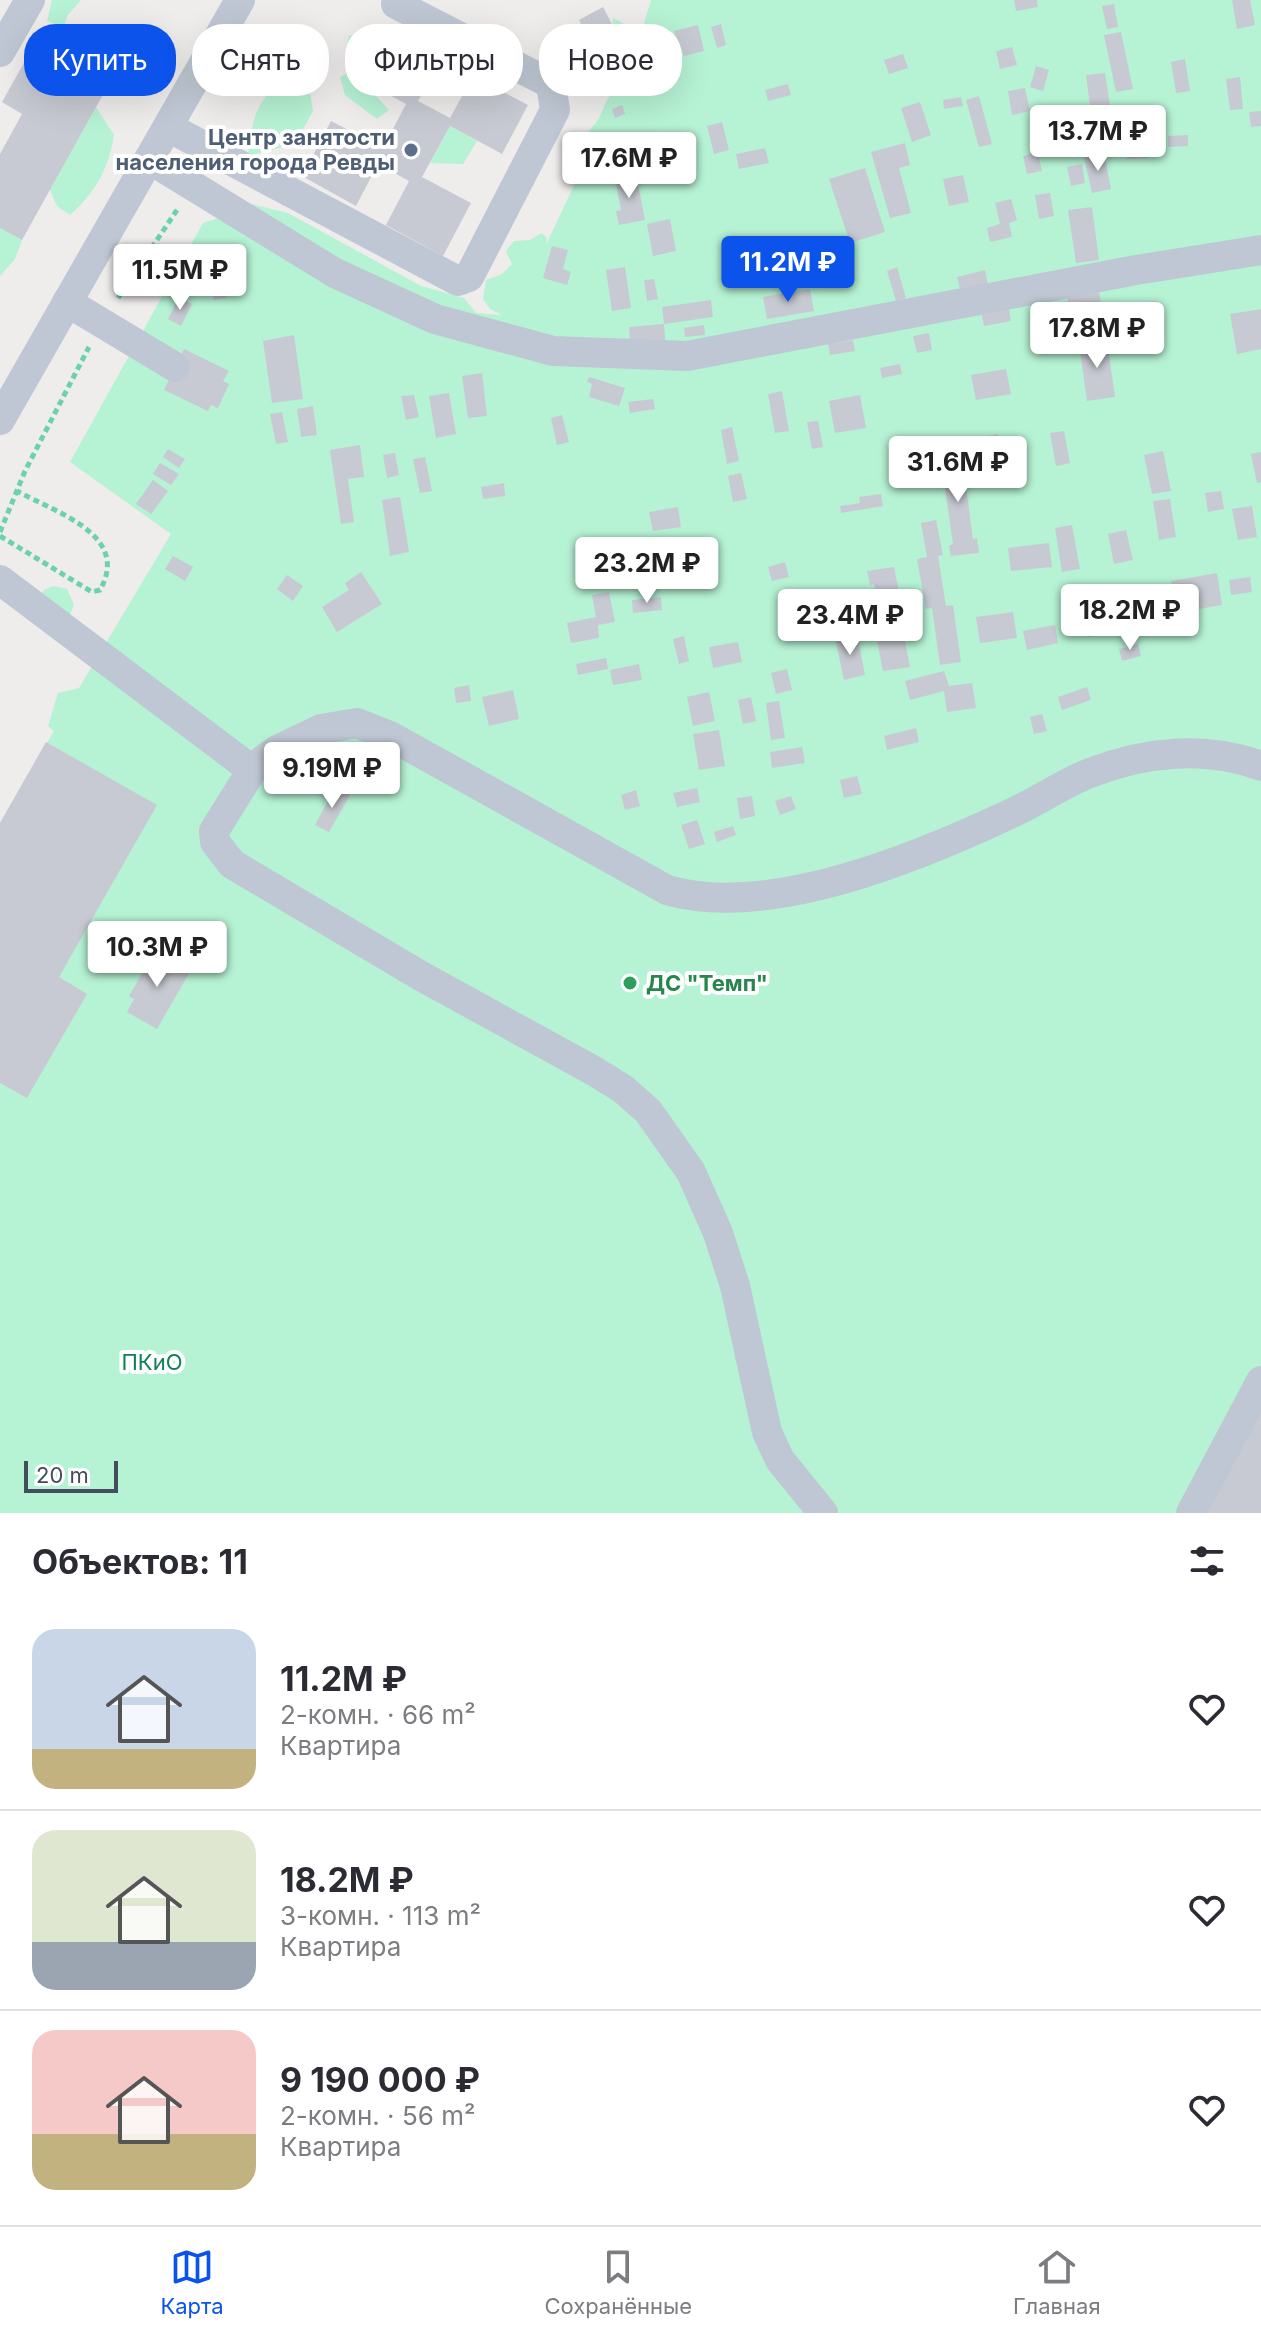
<!DOCTYPE html>
<html lang="ru">
<meta charset="utf-8">
<style>
body{margin:0;font-family:Inter,sans-serif;background:#f2f2f3;color:#2b2b33;height:100vh;display:flex;flex-direction:column;font-size:30px;white-space:nowrap}
*{box-sizing:border-box;margin:0}
p{font-size:26px;color:#7c7c81}
.icon{flex:none;width:44px;height:44px;fill:none;stroke:currentColor;stroke-width:2;stroke-linecap:round;stroke-linejoin:round}
.map{position:relative;height:1513px;overflow:hidden}
.side{display:flex;flex-direction:column;background:#fff;flex:1}
.side>*{flex:none}
.hud{position:absolute;left:24px;top:24px;width:800px;height:72px;display:flex;gap:16px}
.scale{position:absolute;left:24px;bottom:20px;width:94px;box-sizing:border-box;padding-left:8px;border:4px solid #434d5b;border-top:0;font-size:22px;line-height:28px;white-space:nowrap;color:#434d5b;-webkit-text-stroke:6px #fff;paint-order:stroke}
.price{position:absolute;translate:-50% -68px;padding:0 18px;border-radius:8px;background:#fff;color:#222;font-size:26px;line-height:52px;filter:drop-shadow(0 2px 4px #0008)}
.price::after{content:'';position:absolute;left:50%;top:48px;width:24px;height:18px;margin-left:-12px;background:inherit;clip-path:polygon(0 0,100% 0,50% 100%)}
.price.on{background:#0b53eb;color:#fff}
ul{padding:0;list-style:none}
li{display:flex;align-items:center;gap:24px;height:200px;padding:0 32px}
li+li{border-top:2px solid #e1e1e2}
li span{display:grid;place-items:center;flex:none;width:224px;height:160px;border-radius:24px;color:#555}
li>.icon{margin-inline-start:auto}
span .icon{width:96px;height:96px;fill:#fffc;stroke-width:1}
li b{font-size:34px}
h2{display:flex;justify-content:space-between;align-items:center;height:96px;padding:0 32px;font-size:34px}
.pill{padding:0 28px;border-radius:32px;background:#fff;box-shadow:0 8px 32px #0002;font-size:28px;line-height:72px}
.pill.on{background:#0b53eb;color:#fff}
.menu{display:flex;justify-content:space-around;align-items:center;height:112px;border-top:2px solid #e1e1e2;background:#fff;font-size:22px;color:#7c7c81}
.menu a{display:grid;justify-items:center;gap:4px}
.menu .on{color:#0b53eb}
.map>svg:first-child{display:block}
.green{fill:#b6f2d4}
.building{fill:#c8cad3}
.lines{fill:none;stroke-linecap:round;stroke-linejoin:round}
.path{stroke:#6bd2ab;stroke-width:5;stroke-dasharray:6 4;stroke-linecap:butt}
.minor{stroke:#bec7d3;stroke-width:30}
.service-dot{fill:#5c6f8a;stroke:#fff;stroke-width:3}
.leisure-dot{fill:#2e9e5b;stroke:#fff;stroke-width:3}
.labels{text-anchor:middle;dominant-baseline:central;stroke-width:8;stroke-linejoin:round;paint-order:stroke}
.service-label{font-size:22px;font-weight:bold;fill:#4e5e75;stroke:#fff;text-anchor:end}
.leisure-label{font-size:22px;font-weight:bold;fill:#27864d;stroke:#fff;text-anchor:start}
.park-label{font-size:22px;fill:#0f8155;stroke:#fff}
</style>
<div class="map">
<svg width="1261" height="1513" viewBox="0 0 1261 1513">
<rect width="100%" height="100%" fill="#efecec"/>
<g class="green">
<polygon points="52,0 81,0 67,16 64,27 47,21"/>
<path d="M 651,0 L 1261,0 L 1261,1513 L 0,1513 L 0,823 L 54,731 L 48,726 L 58,693 L 79,688 L 171,534 L 70,462 L 203,223 L 221,217 L 235,200 L 288,213 L 421,286 L 464,298 L 476,313 L 502,315 L 490,309 L 483,299 L 486,280 L 502,274 L 512,264 L 506,251 L 514,241 L 530,240 L 542,233 L 547,238 L 546,245 L 592,147 L 585,142 C 587,130 592,129 598,120 C 603,111 605,101 613,91 L 621,91 L 634,59 C 620,51 610,33 613,18 L 641,33 Z"/>
<polygon points="389,24 360,79 389,110 377,119 345,95 340,77 350,72 353,59 346,50 349,36"/>
<path d="M 309,86 L 313,111 L 295,144 L 248,156 C 250,135 254,98 277,89 C 285,86 300,88 309,86 Z"/>
<path d="M 96,107 L 114,135 C 109,168 95,193 70,215 L 57,206 L 50,190 Z"/>
<polygon points="450,126 477,141 463,164 430,163"/>
<polygon points="0,228 22,240 15,259 0,276"/>
<polygon points="54,586 67,589 74,605 67,622 40,596 44,590"/>
</g>
<g class="building">
<polygon points="1014,0 1037,0 1038,7 1016,11"/>
<polygon points="1232,0 1250,0 1255,25 1237,29"/>
<polygon points="1114,4 1118,27 1107,29 1102,6"/>
<polygon points="603,7 616,32 592,45 579,20"/>
<polygon points="389,24 444,53 418,101 450,118 473,76 528,105 502,154 450,126 422,177 471,203 443,256 386,225 409,181 378,164 356,206 302,176 331,121 383,148 406,104 360,79"/>
<polygon points="721,24 726,45 717,48 711,27"/>
<polygon points="698,25 704,51 684,56 674,31"/>
<polygon points="1121,32 1133,89 1116,92 1104,35"/>
<polygon points="35,43 109,84 22,240 0,228 0,154 22,114 2,102"/>
<polygon points="1012,47 1017,65 1000,69 996,51"/>
<polygon points="903,54 908,68 889,74 884,60"/>
<polygon points="1185,59 1190,91 1176,93 1171,62"/>
<polygon points="659,64 663,81 655,82 651,66"/>
<polygon points="1036,66 1049,70 1043,91 1030,87"/>
<polygon points="1105,73 1113,125 1093,129 1086,75"/>
<polygon points="1240,77 1243,109 1230,110 1226,79"/>
<polygon points="788,84 791,95 768,101 765,90"/>
<polygon points="1025,88 1030,111 1012,115 1008,91"/>
<polygon points="979,96 992,144 979,147 966,100"/>
<polygon points="961,97 963,106 944,109 943,100"/>
<polygon points="920,102 931,135 912,142 901,108"/>
<polygon points="622,105 625,114 615,118 612,109"/>
<polygon points="1261,111 1261,126 1251,127 1249,112"/>
<polygon points="1144,121 1147,158 1127,159 1124,123"/>
<polygon points="722,122 729,150 714,154 707,126"/>
<polygon points="1120,130 1123,149 1109,152 1105,133"/>
<polygon points="1188,135 1188,146 1168,147 1168,136"/>
<polygon points="905,143 910,165 899,168 911,213 890,218 871,152"/>
<polygon points="765,148 769,163 739,169 736,154"/>
<polygon points="1038,152 1042,171 1027,174 1023,156"/>
<polygon points="1104,153 1111,189 1092,193 1084,157"/>
<polygon points="1082,164 1085,183 1071,186 1067,167"/>
<polygon points="865,168 885,232 850,243 829,179"/>
<polygon points="636,174 645,220 619,225 616,211 621,210 615,178"/>
<polygon points="963,175 969,202 949,206 943,179"/>
<polygon points="1050,193 1054,216 1039,219 1035,195"/>
<polygon points="1011,199 1017,220 1009,223 1012,237 990,242 987,228 1000,224 995,203"/>
<polygon points="1092,207 1099,260 1076,263 1068,210"/>
<polygon points="670,219 676,251 653,256 647,224"/>
<polygon points="552,246 568,250 563,269 571,272 567,285 543,278"/>
<polygon points="223,264 227,298 214,300 210,266"/>
<polygon points="625,267 631,308 612,311 606,270"/>
<polygon points="897,267 906,298 896,301 887,271"/>
<polygon points="847,268 852,283 831,289 827,274"/>
<polygon points="985,270 988,286 961,292 957,277"/>
<polygon points="654,279 658,299 647,301 644,280"/>
<polygon points="810,289 814,311 767,319 763,297"/>
<polygon points="1099,291 1102,311 1070,316 1067,297"/>
<polygon points="179,297 192,304 181,326 168,319"/>
<polygon points="711,300 713,317 664,324 662,307"/>
<polygon points="1157,301 1161,326 1144,329 1139,303"/>
<polygon points="1008,305 1011,321 984,326 981,310"/>
<polygon points="1261,309 1261,349 1237,354 1230,314"/>
<polygon points="664,324 666,352 631,355 629,327"/>
<polygon points="704,325 705,335 685,337 684,328"/>
<polygon points="929,333 932,350 917,353 913,336"/>
<polygon points="294,335 303,399 272,403 263,341"/>
<polygon points="853,340 855,351 830,355 828,344"/>
<polygon points="1107,340 1115,397 1087,401 1079,344"/>
<polygon points="184,349 229,371 223,381 229,384 218,408 211,405 208,411 164,390"/>
<polygon points="900,364 902,374 882,378 880,368"/>
<polygon points="1006,369 1011,394 976,400 971,375"/>
<polygon points="482,373 487,416 468,418 462,376"/>
<polygon points="589,377 625,388 619,406 589,397 592,384 587,382"/>
<polygon points="782,391 789,431 775,433 768,394"/>
<polygon points="449,393 456,434 436,438 429,396"/>
<polygon points="414,395 419,417 406,420 401,396"/>
<polygon points="860,395 866,428 835,433 829,401"/>
<polygon points="653,399 655,409 630,413 628,402"/>
<polygon points="313,406 317,435 301,437 297,409"/>
<polygon points="282,412 288,442 276,444 270,414"/>
<polygon points="562,415 569,442 557,445 551,418"/>
<polygon points="818,421 823,447 812,449 807,422"/>
<polygon points="732,427 739,461 727,464 721,430"/>
<polygon points="1064,431 1070,463 1056,466 1050,433"/>
<polygon points="998,434 1003,464 1013,462 1016,476 991,481 984,437"/>
<polygon points="360,445 364,477 348,479 354,522 341,524 330,450"/>
<polygon points="168,449 185,459 179,468 163,457"/>
<polygon points="1163,451 1171,491 1152,494 1144,455"/>
<polygon points="966,452 967,463 963,464 973,539 977,538 979,553 951,556 949,546 953,544 943,475 939,474 937,456"/>
<polygon points="1261,452 1261,482 1257,483 1251,454"/>
<polygon points="395,453 399,475 387,478 383,455"/>
<polygon points="425,457 432,491 420,493 413,459"/>
<polygon points="160,463 179,474 171,485 153,474"/>
<polygon points="741,473 747,499 733,502 728,476"/>
<polygon points="153,480 168,491 151,514 136,504"/>
<polygon points="504,483 505,496 483,499 481,487"/>
<polygon points="1221,491 1224,509 1208,512 1205,493"/>
<polygon points="881,494 883,506 841,513 840,506 860,503 859,497"/>
<polygon points="400,497 409,552 390,556 382,500"/>
<polygon points="1170,499 1176,537 1159,540 1153,501"/>
<polygon points="1252,506 1257,537 1238,540 1232,509"/>
<polygon points="678,507 681,527 653,531 649,512"/>
<polygon points="936,520 943,555 938,556 946,606 953,605 961,662 940,665 932,608 926,609 917,559 927,557 921,523"/>
<polygon points="1072,525 1080,569 1062,572 1055,528"/>
<polygon points="1126,530 1133,560 1114,564 1108,534"/>
<polygon points="1049,543 1052,567 1011,571 1008,548"/>
<polygon points="173,556 193,567 185,581 165,569"/>
<polygon points="785,562 789,577 772,581 768,567"/>
<polygon points="894,567 903,613 880,617 874,584 870,585 867,571"/>
<polygon points="361,572 382,604 337,632 322,607 349,590 345,583"/>
<polygon points="1217,573 1222,605 1176,613 1171,581"/>
<polygon points="287,575 303,586 293,601 277,589"/>
<polygon points="1250,577 1252,592 1231,595 1229,580"/>
<polygon points="1134,589 1136,603 1119,606 1117,592"/>
<polygon points="609,592 615,622 598,625 599,638 571,643 567,623 596,617 592,595"/>
<polygon points="661,597 662,610 633,613 632,600"/>
<polygon points="1111,610 1116,631 1088,637 1083,616"/>
<polygon points="1013,612 1017,638 980,643 976,617"/>
<polygon points="1055,625 1058,643 1027,650 1023,631"/>
<polygon points="857,634 865,675 844,680 835,638"/>
<polygon points="904,635 910,667 883,671 877,640"/>
<polygon points="684,636 689,661 679,664 673,639"/>
<polygon points="738,642 742,662 713,668 709,647"/>
<polygon points="1138,644 1141,656 1122,661 1119,649"/>
<polygon points="606,658 608,669 578,675 576,664"/>
<polygon points="639,664 642,680 613,685 610,670"/>
<polygon points="787,669 792,690 776,694 771,673"/>
<polygon points="944,671 949,686 972,683 976,708 947,712 944,691 910,700 905,681"/>
<polygon points="469,685 471,701 456,703 454,688"/>
<polygon points="1087,687 1091,700 1062,710 1058,697"/>
<polygon points="513,690 519,719 489,726 482,697"/>
<polygon points="709,692 715,721 693,726 687,697"/>
<polygon points="751,697 756,721 743,724 738,700"/>
<polygon points="779,701 785,738 771,740 766,703"/>
<polygon points="1042,714 1047,731 1034,734 1030,717"/>
<polygon points="916,728 919,742 887,750 884,736"/>
<polygon points="719,730 725,766 699,770 693,734"/>
<polygon points="46,742 157,805 59,977 87,994 27,1098 0,1083 0,823"/>
<polygon points="802,747 805,763 772,768 770,752"/>
<polygon points="857,776 862,794 844,798 840,780"/>
<polygon points="335,788 350,795 329,832 315,825"/>
<polygon points="697,788 700,802 677,807 673,793"/>
<polygon points="636,790 640,806 625,810 621,795"/>
<polygon points="752,796 755,816 740,819 737,798"/>
<polygon points="791,796 796,809 780,815 775,801"/>
<polygon points="697,820 705,844 689,849 681,825"/>
<polygon points="733,826 736,835 717,842 714,832"/>
<polygon points="181,934 209,949 202,963 174,947"/>
<polygon points="156,950 191,970 157,1029 127,1012 134,999 129,996"/>
<polygon points="1261,1398 1261,1513 1201,1513"/>
</g>
<g class="lines">
<g class="path">
<polyline points="118,298 177,210"/>
<polyline points="0,532 25,471 89,347"/>
<path d="M 0,536 L 92,592 L 100,590 C 131,535 57,513 17,491"/>
</g>
<g class="minor">
<polyline points="0,52 30,0"/>
<polyline points="168,127 458,281 469,277 555,110 551,84 396,4"/>
<polyline points="149,159 335,273 435,319 553,351 687,356 1136,270 1261,250"/>
<polyline points="67,302 175,367"/>
<polyline points="0,420 240,0"/>
<polyline points="0,580 252,770"/>
<path d="M 823,1513 L 780,1460 L 767,1432 L 735,1286 L 718,1233 L 691,1172 L 648,1111 L 623,1089 L 594,1071 L 421,976 L 232,864 L 215,842 L 214,831 L 254,767 L 277,750 L 321,729 L 357,723 L 392,737 L 667,890 C 769,920 921,856 1014,812 C 1040,800 1064,783 1090,773 C 1144,752 1205,745 1261,766"/>
<polyline points="1191,1513 1261,1381"/>
</g>
</g>
<circle class="service-dot" cx="411" cy="150" r="8"/>
<circle class="leisure-dot" cx="630" cy="983" r="8"/>
<g class="labels">
<g class="service-label">
<text x="395" y="137">Центр занятости<tspan x="395" dy="25">населения города Ревды</tspan></text>
</g>
<g class="leisure-label">
<text x="646" y="983">ДС "Темп"</text>
</g>
<g class="park-label">
<text x="152" y="1362">ПКиО</text>
</g>
</g>
</svg>
<div class="scale">20 m</div>
<b class="price" style="left:1098px;top:173px">13.7M ₽</b>
<b class="price" style="left:629px;top:200px">17.6M ₽</b>
<b class="price on" style="left:788px;top:304px">11.2M ₽</b>
<b class="price" style="left:180px;top:312px">11.5M ₽</b>
<b class="price" style="left:1097px;top:370px">17.8M ₽</b>
<b class="price" style="left:958px;top:504px">31.6M ₽</b>
<b class="price" style="left:647px;top:605px">23.2M ₽</b>
<b class="price" style="left:1130px;top:652px">18.2M ₽</b>
<b class="price" style="left:850px;top:657px">23.4M ₽</b>
<b class="price" style="left:332px;top:810px">9.19M ₽</b>
<b class="price" style="left:157px;top:989px">10.3M ₽</b>
<div class="hud">
<a class="pill on">Купить</a>
<a class="pill">Снять</a>
<a class="pill">Фильтры</a>
<a class="pill">Новое</a>
</div>
</div>
<section class="side">
<h2>Объектов: 11<svg class="icon" aria-label="filters" viewBox="0 0 24 24"><path d="M4 7h16M4 17h16"/><circle cx="9" cy="7" r="2"/><circle cx="15" cy="17" r="2"/></svg></h2>
<ul>
<li><span style="background:linear-gradient(#c9d6e8 75%,#c2b280 0)"><svg class="icon" aria-label="home" viewBox="0 0 24 24"><path d="M3 11l9-7 9 7M6 9v11h12V9"/></svg></span><div><b>11.2M ₽</b><p>2-комн. · 66 m²</p><p>Квартира</p></div><svg class="icon" aria-label="heart" viewBox="0 0 24 24"><path d="M12 20l-8-8c-3-5 5-10 8-4 3-6 11-1 8 4z"/></svg></li>
<li><span style="background:linear-gradient(#dfe7d0 70%,#9aa5b1 0)"><svg class="icon" aria-label="home" viewBox="0 0 24 24"><path d="M3 11l9-7 9 7M6 9v11h12V9"/></svg></span><div><b>18.2M ₽</b><p>3-комн. · 113 m²</p><p>Квартира</p></div><svg class="icon" aria-label="heart" viewBox="0 0 24 24"><path d="M12 20l-8-8c-3-5 5-10 8-4 3-6 11-1 8 4z"/></svg></li>
<li><span style="background:linear-gradient(#f6c9c9 65%,#c2b280 0)"><svg class="icon" aria-label="home" viewBox="0 0 24 24"><path d="M3 11l9-7 9 7M6 9v11h12V9"/></svg></span><div><b>9 190 000 ₽</b><p>2-комн. · 56 m²</p><p>Квартира</p></div><svg class="icon" aria-label="heart" viewBox="0 0 24 24"><path d="M12 20l-8-8c-3-5 5-10 8-4 3-6 11-1 8 4z"/></svg></li>
</ul>
</section>
<nav class="menu">
<a class="on"><svg class="icon" aria-label="map" viewBox="0 0 24 24"><path d="M3 6l6-2 6 2 6-2v14l-6 2-6-2-6 2zM9 4v14M15 6v14"/></svg>Карта</a>
<a><svg class="icon" aria-label="saved" viewBox="0 0 24 24"><path d="M7 4h10v16l-5-4-5 4z"/></svg>Сохранённые</a>
<a><svg class="icon" aria-label="home" viewBox="0 0 24 24"><path d="M3 11l9-7 9 7M6 9v11h12V9"/></svg>Главная</a>
</nav>
